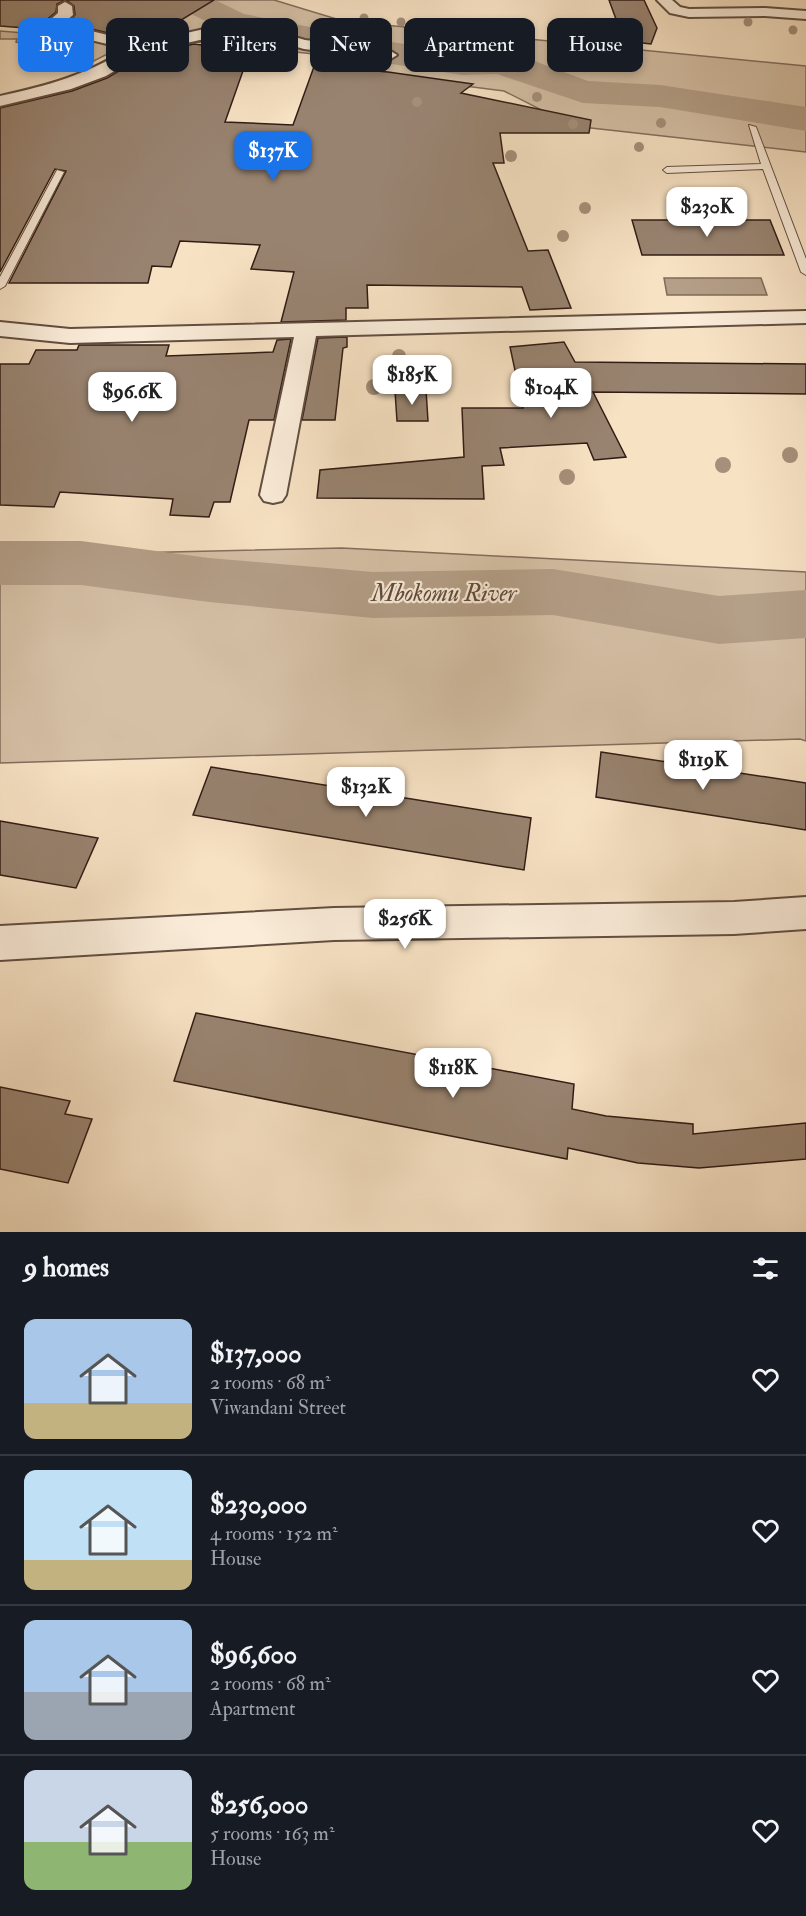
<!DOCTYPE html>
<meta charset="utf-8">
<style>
body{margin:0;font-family:"IM FELL Double Pica",serif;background:#242831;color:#f1f3f6;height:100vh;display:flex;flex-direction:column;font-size:22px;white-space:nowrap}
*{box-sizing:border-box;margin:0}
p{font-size:20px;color:#9ea1a6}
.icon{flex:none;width:33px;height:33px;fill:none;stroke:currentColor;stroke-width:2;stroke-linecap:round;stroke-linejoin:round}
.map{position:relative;height:1232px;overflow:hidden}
.panel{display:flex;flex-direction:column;background:#171b24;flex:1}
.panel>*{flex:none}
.guide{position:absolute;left:18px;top:18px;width:771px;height:54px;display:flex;gap:12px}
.price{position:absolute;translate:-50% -51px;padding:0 14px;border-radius:12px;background:#fff;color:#222;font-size:20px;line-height:39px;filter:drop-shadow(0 2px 3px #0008)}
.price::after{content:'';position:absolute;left:50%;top:36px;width:18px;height:14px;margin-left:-9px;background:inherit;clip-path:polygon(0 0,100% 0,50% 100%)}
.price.selected{background:#1a73e8;color:#fff}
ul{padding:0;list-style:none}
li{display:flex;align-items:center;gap:18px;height:150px;padding:0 24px}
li+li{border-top:2px solid #363941}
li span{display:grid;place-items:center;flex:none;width:168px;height:120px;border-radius:12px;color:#555}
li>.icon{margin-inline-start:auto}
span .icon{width:72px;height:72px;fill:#fffc;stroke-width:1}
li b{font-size:26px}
h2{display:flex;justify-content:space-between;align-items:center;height:72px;padding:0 24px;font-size:26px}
.pill{padding:0 21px;border-radius:12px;background:#171b24;box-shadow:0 3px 9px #0003;font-size:21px;line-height:54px}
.pill.selected{background:#1a73e8;color:#fff}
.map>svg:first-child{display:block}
.green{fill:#d5c0a6;stroke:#836e5e;stroke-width:1.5}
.water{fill:#b49f88;stroke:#806b5a;stroke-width:1.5}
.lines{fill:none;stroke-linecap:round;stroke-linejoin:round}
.river{fill:#b49f88;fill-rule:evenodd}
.building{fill:#988370;stroke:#311c15;stroke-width:1.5}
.lane-casing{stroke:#624e41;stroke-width:2}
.street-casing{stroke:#624e41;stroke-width:4}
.lane{fill:#faecd9;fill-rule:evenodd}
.street{fill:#faecd9;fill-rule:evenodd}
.tree{fill:#a5907b}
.labels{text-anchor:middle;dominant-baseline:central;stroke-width:4.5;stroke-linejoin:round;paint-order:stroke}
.water-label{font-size:24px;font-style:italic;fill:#5f4a3d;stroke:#faecd9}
</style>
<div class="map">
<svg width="806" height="1232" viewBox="0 0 806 1232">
<rect width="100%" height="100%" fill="#f7e2c4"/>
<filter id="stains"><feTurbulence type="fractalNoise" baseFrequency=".00333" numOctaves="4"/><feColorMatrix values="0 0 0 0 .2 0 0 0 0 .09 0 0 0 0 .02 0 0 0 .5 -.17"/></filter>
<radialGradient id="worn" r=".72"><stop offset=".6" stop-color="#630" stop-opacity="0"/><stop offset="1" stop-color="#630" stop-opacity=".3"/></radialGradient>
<g class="green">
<polygon points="0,0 274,0 343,21 806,66 806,152 573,126 504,91 402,78 314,54 202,42 172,44 96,40 121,47 90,63 16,42 17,39 0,39 0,31 24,33 37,27 91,39"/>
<polygon points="342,548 806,572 806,741 800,739 0,763 0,556"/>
</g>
<polygon class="water" points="664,278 761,278 767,295 667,295"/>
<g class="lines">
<g class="river">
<polygon points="173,0 215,0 244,14 366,38 462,53 498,52 537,62 588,81 660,85 806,107 806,131 660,107 583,103 497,74 462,75 366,60 222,29 177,7"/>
<polygon points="0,541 81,541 209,558 373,572 553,569 719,596 806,590 806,638 719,644 553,615 373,618 209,602 81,585 0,585"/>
</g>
</g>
<g class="building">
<polygon points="0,0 214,0 150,39 141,41 67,23 75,15 74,6 66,0 57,4 56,12 45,21 35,19 25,28 0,26"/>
<polygon points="609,0 644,0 657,28 651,44 624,41"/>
<polygon points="194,44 250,51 225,122 293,125 316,61 343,64 342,68 388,72 473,84 461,93 591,120 589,133 500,133 504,163 493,163 528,251 548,250 571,308 530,310 522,287 367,285 368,308 346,308 346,320 281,322 294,272 251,269 260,245 180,241 171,267 152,266 148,283 9,283 66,171 55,169 0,272 0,108 72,91 107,78 147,54"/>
<polygon points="632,220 770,220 784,255 642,255"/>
<polygon points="347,337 347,347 343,348 335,420 302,420 318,338"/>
<polygon points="291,339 274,420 249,420 230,502 214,502 209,517 170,515 173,499 60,492 54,507 0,505 0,364 29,364 36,350 77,350 79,345 169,345 166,356 273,352 277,340"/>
<polygon points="564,342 575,362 806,364 806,394 593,392 626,457 594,460 587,443 500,448 504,465 482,466 484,499 317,498 320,470 464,457 462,408 523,408 510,347"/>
<polygon points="426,390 428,421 397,421 395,391"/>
<polygon points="601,752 806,783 806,830 596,797"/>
<polygon points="211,767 531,818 524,870 193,815"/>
<polygon points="0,821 98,838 76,888 0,875"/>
<polygon points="196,1013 574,1084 572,1109 606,1116 693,1124 693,1134 806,1123 806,1159 699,1168 638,1163 568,1148 567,1159 174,1081"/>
<polygon points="0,1087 70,1101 65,1114 92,1119 68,1183 0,1169"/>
</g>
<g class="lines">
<g class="lane-casing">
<g id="lane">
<polygon points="749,125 756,127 806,259 806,275 801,272 763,169 667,173 663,170 667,167 761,164"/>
<polygon points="57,170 64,172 5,286 0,289 0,277"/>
</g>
</g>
<g class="street-casing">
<g id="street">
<polygon points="657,0 672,0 680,7 689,9 765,8 806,11 806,19 765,16 689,17 670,13"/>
<path d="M 65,2 L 72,6 L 73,15 L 62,24 L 141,43 L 227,24 L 251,24 L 305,40 L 389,50 L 397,55 L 389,60 L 304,49 L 250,34 L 227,34 L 146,52 L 106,76 L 71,89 L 0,106 L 0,96 C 50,85 83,76 128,49 L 45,29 L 43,26 L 58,13 L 58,6 Z"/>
<polygon points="806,311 806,323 316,336 286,495 282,501 273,503 264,501 260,495 294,337 70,343 0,336 0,322 70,329"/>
<polygon points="806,897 806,929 734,934 334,940 0,960 0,926 334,908 734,902"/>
</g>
</g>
<use href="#lane" class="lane"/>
<use href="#street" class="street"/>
</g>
<g class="tree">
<circle cx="364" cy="18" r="4.5"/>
<circle cx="401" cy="22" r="4.5"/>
<circle cx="748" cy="22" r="4.5"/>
<circle cx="437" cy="25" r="4.5"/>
<circle cx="793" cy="30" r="4.5"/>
<circle cx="537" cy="97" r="5"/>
<circle cx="417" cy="102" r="5"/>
<circle cx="661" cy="123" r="5"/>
<circle cx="573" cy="124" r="5"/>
<circle cx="639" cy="147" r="5"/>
<circle cx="511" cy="156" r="6"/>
<circle cx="585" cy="208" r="6"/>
<circle cx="563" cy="236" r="6"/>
<circle cx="399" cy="356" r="7"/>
<circle cx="374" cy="387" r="8"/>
<circle cx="790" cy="455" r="8"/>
<circle cx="723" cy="465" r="8"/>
<circle cx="567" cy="477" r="8"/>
</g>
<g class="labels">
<g class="water-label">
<text x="444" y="593">Mbokomu River</text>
</g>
</g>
<rect width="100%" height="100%" filter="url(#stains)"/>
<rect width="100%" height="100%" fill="url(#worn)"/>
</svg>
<b class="price selected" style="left:273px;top:182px">$137K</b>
<b class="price" style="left:707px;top:238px">$230K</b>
<b class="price" style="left:412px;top:406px">$185K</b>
<b class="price" style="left:551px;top:419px">$104K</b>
<b class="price" style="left:132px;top:423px">$96.6K</b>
<b class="price" style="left:703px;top:791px">$119K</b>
<b class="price" style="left:366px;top:818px">$132K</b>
<b class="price" style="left:405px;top:950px">$256K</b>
<b class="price" style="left:453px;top:1099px">$118K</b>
<div class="guide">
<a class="pill selected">Buy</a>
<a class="pill">Rent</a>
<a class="pill">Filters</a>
<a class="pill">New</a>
<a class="pill">Apartment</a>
<a class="pill">House</a>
</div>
</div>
<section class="panel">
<h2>9 homes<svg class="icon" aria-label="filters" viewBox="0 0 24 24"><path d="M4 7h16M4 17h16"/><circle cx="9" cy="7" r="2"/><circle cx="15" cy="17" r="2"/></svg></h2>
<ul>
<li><span style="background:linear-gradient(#a9c7e8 70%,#c2b280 0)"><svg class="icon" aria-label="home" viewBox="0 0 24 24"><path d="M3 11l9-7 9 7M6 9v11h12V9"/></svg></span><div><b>$137,000</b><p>2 rooms · 68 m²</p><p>Viwandani Street</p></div><svg class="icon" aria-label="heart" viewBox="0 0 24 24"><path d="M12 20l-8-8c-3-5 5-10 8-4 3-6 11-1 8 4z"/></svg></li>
<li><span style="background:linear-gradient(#bfe0f5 75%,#c2b280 0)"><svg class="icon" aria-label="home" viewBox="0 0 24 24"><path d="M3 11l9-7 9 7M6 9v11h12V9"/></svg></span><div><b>$230,000</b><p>4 rooms · 152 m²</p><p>House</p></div><svg class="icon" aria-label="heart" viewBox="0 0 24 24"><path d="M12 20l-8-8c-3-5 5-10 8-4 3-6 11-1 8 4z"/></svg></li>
<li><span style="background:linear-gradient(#a9c7e8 60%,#9aa5b1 0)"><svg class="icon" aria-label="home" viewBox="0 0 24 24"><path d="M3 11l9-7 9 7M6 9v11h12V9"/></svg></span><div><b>$96,600</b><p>2 rooms · 68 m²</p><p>Apartment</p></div><svg class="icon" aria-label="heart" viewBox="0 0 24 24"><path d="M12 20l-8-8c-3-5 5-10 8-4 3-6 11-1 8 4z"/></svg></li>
<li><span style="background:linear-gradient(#c9d6e8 60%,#8fb573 0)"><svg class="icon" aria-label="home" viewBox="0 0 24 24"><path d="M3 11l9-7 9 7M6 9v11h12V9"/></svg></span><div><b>$256,000</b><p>5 rooms · 163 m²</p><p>House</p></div><svg class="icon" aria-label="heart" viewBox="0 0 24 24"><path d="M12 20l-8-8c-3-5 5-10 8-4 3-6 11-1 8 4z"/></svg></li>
</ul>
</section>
